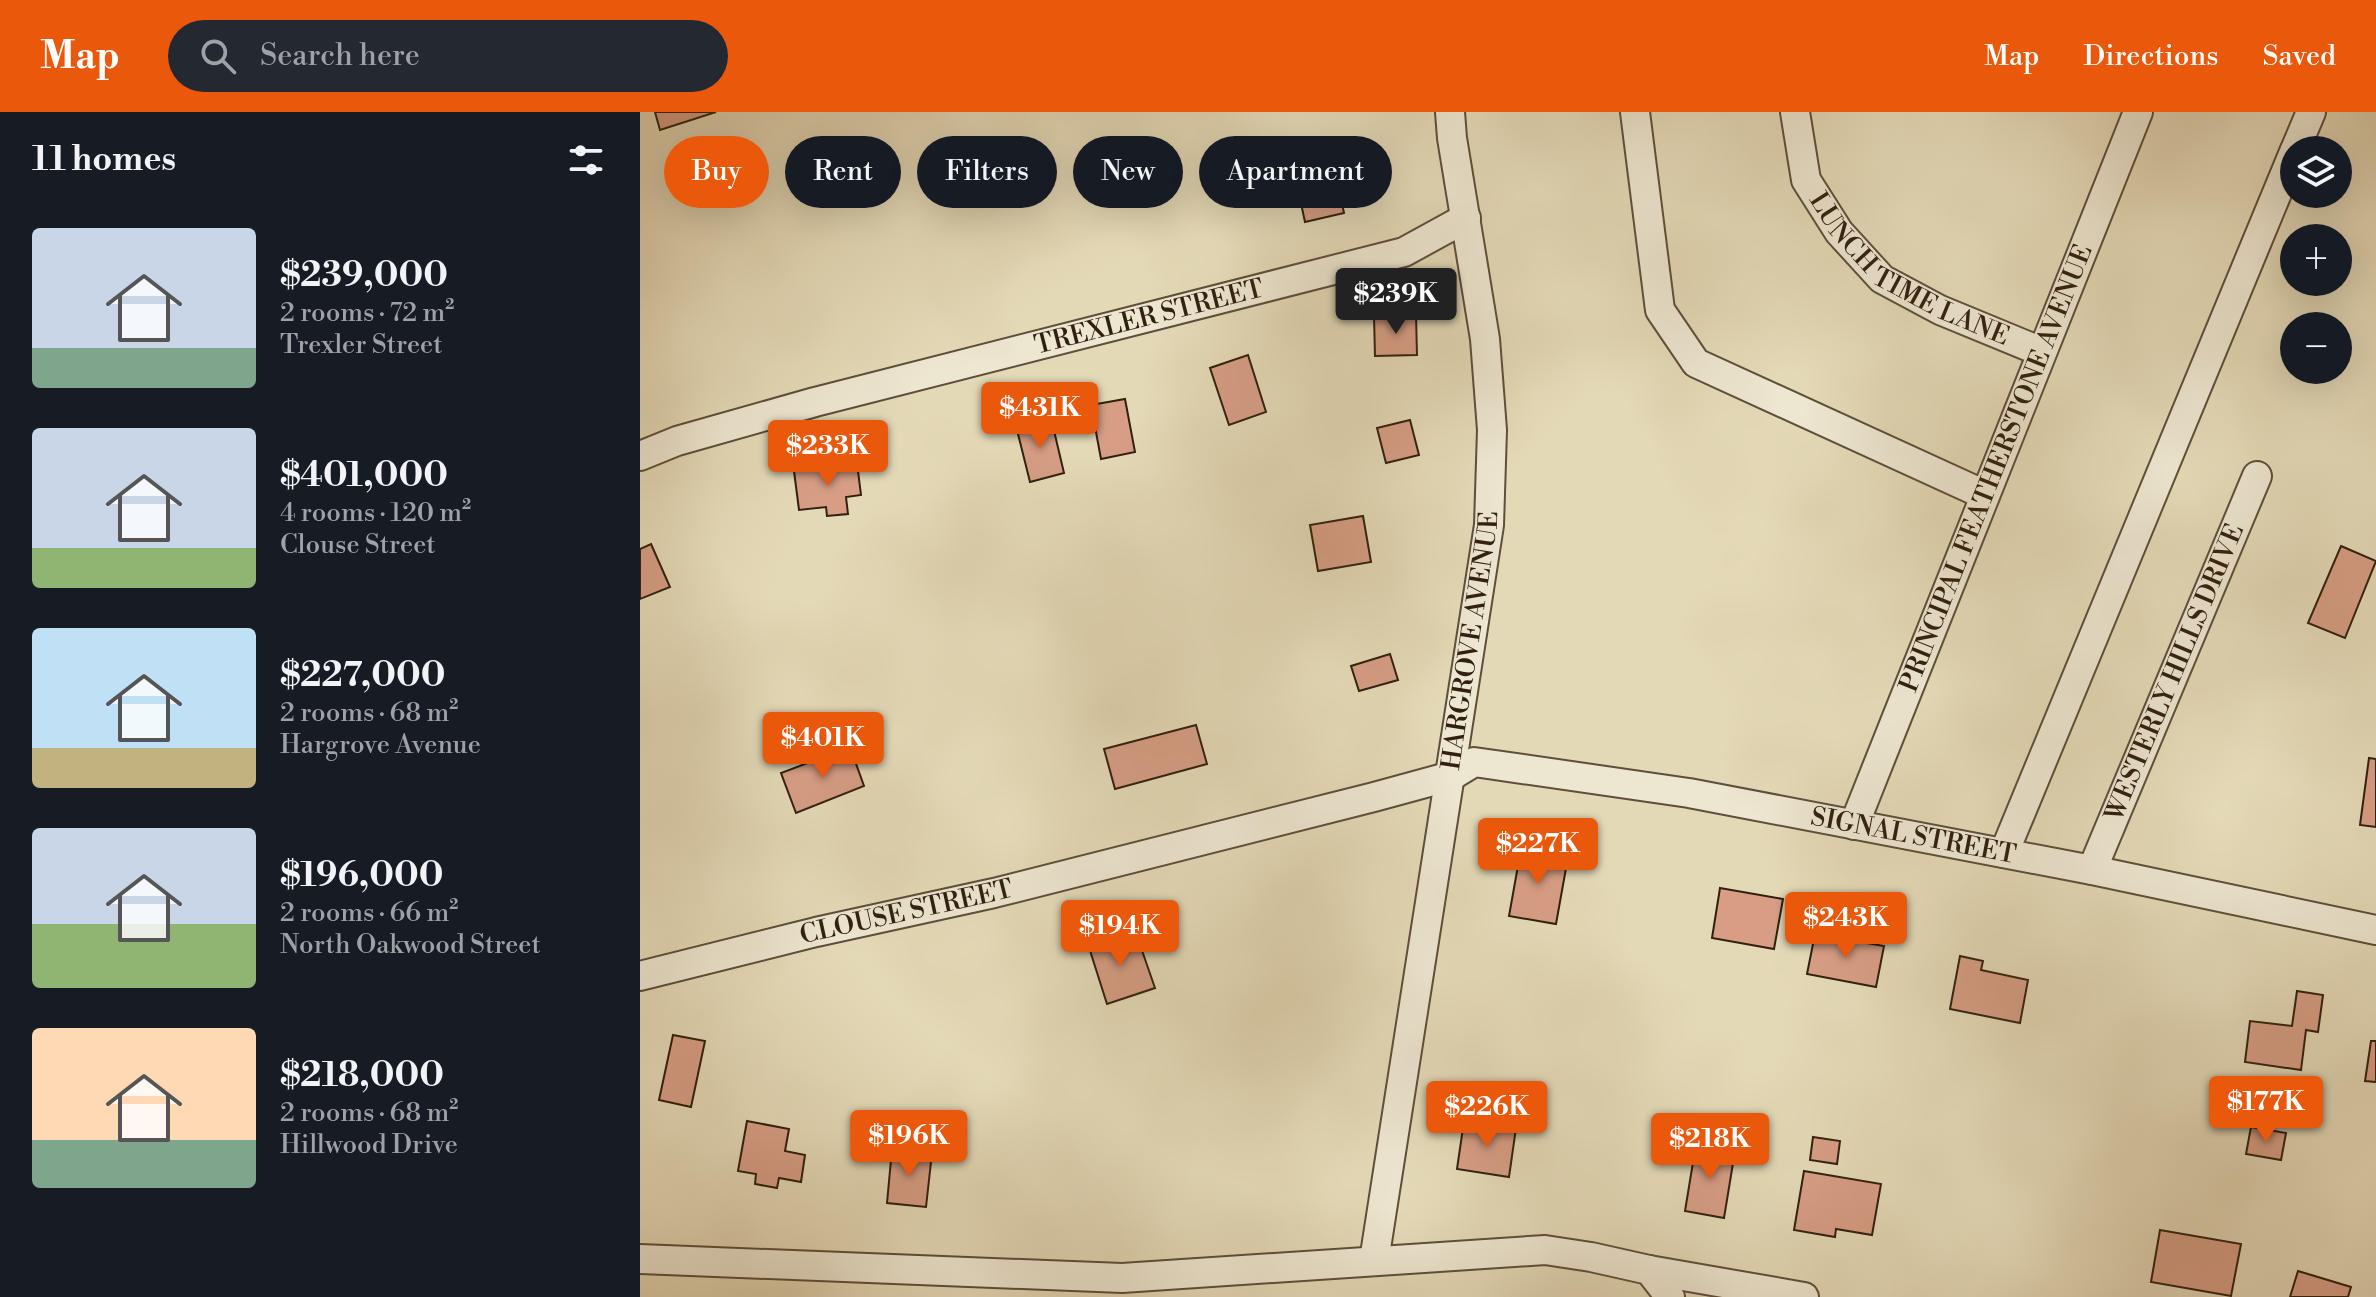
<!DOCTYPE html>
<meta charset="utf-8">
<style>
body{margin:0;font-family:"Libre Bodoni",serif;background:#242831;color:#f1f3f6;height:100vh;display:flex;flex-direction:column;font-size:30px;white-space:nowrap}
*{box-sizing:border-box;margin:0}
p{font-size:26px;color:#9ea1a6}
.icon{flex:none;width:44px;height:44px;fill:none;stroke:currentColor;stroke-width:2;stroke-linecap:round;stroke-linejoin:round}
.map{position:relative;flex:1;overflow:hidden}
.details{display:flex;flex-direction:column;background:#171b24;width:640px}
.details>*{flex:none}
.hud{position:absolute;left:24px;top:24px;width:760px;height:72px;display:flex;gap:16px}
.buttons{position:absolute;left:1640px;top:24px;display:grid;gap:16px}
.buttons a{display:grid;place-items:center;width:72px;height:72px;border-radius:50%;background:#171b24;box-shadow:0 8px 32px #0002;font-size:40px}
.price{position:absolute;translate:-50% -68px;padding:0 18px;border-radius:8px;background:#ea580c;color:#fff;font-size:26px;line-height:52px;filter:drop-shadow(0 2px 4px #0008)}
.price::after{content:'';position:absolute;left:50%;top:48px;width:24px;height:18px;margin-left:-12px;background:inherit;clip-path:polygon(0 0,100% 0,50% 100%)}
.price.on{background:#222;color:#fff}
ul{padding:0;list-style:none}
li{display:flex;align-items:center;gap:24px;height:200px;padding:0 32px}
li span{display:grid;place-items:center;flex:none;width:224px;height:160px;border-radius:8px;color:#555}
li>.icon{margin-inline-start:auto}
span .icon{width:96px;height:96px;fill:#fffc;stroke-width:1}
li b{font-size:34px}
h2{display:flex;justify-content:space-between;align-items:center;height:96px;padding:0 32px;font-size:34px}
.pill{padding:0 28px;border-radius:36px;background:#171b24;box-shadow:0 8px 32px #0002;font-size:28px;line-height:72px}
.pill.on{background:#ea580c;color:#fff}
header{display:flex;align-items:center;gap:48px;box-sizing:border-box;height:112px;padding:0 40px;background:#ea580c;color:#fff}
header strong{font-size:38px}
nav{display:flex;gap:44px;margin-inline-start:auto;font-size:28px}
.search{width:560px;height:72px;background:#242831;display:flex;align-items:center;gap:20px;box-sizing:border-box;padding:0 28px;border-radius:44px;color:#9ea1a6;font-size:30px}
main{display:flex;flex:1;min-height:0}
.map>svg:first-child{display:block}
.building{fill:#d79e85;stroke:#312010;stroke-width:2}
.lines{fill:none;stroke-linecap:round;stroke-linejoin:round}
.minor-casing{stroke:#5e4e3a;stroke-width:32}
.minor{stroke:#ede6d0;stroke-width:28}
.labels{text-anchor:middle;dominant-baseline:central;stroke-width:6;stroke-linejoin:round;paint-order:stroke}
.street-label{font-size:26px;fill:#312010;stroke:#ede6d0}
</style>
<header>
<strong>Map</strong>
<div class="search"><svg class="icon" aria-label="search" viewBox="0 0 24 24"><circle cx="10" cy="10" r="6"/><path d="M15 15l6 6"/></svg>Search here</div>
<nav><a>Map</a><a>Directions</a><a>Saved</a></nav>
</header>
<main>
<section class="details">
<h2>11 homes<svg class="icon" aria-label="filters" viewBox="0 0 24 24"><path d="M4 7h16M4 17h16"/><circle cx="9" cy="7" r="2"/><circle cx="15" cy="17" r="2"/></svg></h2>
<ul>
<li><span style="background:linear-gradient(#c9d6e8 75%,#7fa58c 0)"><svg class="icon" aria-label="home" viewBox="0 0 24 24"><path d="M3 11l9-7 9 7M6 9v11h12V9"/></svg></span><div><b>$239,000</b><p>2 rooms · 72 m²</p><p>Trexler Street</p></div></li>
<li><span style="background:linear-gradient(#c9d6e8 75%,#8fb573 0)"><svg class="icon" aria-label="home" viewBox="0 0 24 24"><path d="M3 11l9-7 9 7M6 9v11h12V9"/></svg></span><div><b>$401,000</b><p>4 rooms · 120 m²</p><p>Clouse Street</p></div></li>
<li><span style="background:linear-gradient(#bfe0f5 75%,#c2b280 0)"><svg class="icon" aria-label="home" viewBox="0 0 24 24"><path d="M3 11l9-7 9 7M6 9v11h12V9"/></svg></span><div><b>$227,000</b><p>2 rooms · 68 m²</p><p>Hargrove Avenue</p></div></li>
<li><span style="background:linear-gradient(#c9d6e8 60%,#8fb573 0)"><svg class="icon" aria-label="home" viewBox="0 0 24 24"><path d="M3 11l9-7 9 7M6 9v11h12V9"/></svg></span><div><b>$196,000</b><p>2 rooms · 66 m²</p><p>North Oakwood Street</p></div></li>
<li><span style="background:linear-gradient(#ffd9b3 70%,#7fa58c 0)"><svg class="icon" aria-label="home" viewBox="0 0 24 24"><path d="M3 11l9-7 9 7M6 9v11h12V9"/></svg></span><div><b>$218,000</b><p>2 rooms · 68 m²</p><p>Hillwood Drive</p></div></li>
</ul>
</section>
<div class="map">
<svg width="1736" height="1185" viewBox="0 0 1736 1185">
<rect width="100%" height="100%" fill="#e4d9b7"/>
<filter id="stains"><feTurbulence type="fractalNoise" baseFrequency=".0025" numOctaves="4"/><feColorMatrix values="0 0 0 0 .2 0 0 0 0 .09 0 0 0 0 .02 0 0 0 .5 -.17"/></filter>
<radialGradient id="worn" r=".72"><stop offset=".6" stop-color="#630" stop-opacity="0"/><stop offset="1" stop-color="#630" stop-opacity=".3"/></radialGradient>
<g class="building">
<polygon points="15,0 76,0 20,18"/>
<polygon points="688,27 704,101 665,110 649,36"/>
<polygon points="776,203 777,243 735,244 734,204"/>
<polygon points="608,243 626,300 589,313 570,256"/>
<polygon points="485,287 495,340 461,347 451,293"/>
<polygon points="411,306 424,361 390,370 376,314"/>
<polygon points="770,308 779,343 746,351 737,316"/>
<polygon points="217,351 221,383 206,385 208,402 187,404 186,395 159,398 154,359"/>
<polygon points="723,404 731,450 678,459 670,413"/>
<polygon points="11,432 30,475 0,487 0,437"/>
<polygon points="1701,434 1736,449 1705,526 1668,511"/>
<polygon points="750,542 758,568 719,579 711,554"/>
<polygon points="556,613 567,652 475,677 464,637"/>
<polygon points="210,635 224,674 156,701 141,661"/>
<polygon points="1729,646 1736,647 1736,715 1720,713"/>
<polygon points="881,737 928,745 916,812 869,804"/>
<polygon points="1080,776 1143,787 1134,837 1072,826"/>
<polygon points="470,821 475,835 498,827 515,876 467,892 447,829"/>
<polygon points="1175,822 1244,834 1236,875 1167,862"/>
<polygon points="1320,844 1343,849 1341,858 1388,868 1380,911 1310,897"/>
<polygon points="1657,879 1683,883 1678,920 1666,918 1661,958 1605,950 1610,909 1652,914"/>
<polygon points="33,923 65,929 51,995 19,988"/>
<polygon points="1731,929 1736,929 1736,970 1725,969"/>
<polygon points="107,1009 149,1017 145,1039 165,1043 161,1070 139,1066 137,1076 115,1072 116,1062 98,1059"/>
<polygon points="824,1009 876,1016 869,1065 817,1057"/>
<polygon points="1611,1015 1646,1021 1641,1048 1606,1042"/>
<polygon points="1173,1025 1200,1029 1197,1052 1170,1048"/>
<polygon points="1056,1032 1095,1039 1084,1106 1045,1099"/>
<polygon points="252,1037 292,1041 286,1095 247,1091"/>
<polygon points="1164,1059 1241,1072 1232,1123 1196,1117 1195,1125 1154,1118"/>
<polygon points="1520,1118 1601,1132 1591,1184 1511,1170"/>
<polygon points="1658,1159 1711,1175 1708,1185 1650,1185"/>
</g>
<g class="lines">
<g class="minor-casing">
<g id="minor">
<polyline points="995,0 1020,198 1056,251 1345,383"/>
<path id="s1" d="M 1155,0 L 1166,68 L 1199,120 L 1242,167 L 1300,198 L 1402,240"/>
<polyline points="1655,38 1671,0"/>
<path id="s2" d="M 0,344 L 37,329 L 175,290 L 764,140 L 826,106"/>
<path id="s3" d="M 1214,713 L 1498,0"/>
<polyline points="1364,741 1654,40"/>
<path id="s4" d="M 1452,758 L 1617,364"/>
<path id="s5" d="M 0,864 L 176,820 L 354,781 L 734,685 L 811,664 L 834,650 L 1049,681 L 1452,758 L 1736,818"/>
<polyline points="0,1147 482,1166 905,1138 951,1145 1009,1158 1030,1185"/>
<path id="s6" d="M 734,1149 L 849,413 L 852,318 L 845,227 L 812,26 L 810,0"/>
<polyline points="1009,1158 1164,1185"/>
</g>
</g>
<use href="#minor" class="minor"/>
</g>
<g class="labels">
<g class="street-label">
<text stroke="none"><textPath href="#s1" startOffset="210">LUNCH TIME LANE</textPath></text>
<text stroke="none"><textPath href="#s2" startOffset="528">TREXLER STREET</textPath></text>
<text stroke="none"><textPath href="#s3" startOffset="384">PRINCIPAL FEATHERSTONE AVENUE</textPath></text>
<text stroke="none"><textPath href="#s6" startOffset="628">HARGROVE AVENUE</textPath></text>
<text stroke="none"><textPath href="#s4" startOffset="214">WESTERLY HILLS DRIVE</textPath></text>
<text stroke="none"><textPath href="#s5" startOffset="1308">SIGNAL STREET</textPath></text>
<text stroke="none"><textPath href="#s5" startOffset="274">CLOUSE STREET</textPath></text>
</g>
</g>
<rect width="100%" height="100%" filter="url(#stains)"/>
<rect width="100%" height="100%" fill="url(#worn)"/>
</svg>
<div class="buttons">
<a><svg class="icon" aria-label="layers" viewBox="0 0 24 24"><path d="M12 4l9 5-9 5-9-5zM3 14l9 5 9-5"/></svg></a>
<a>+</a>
<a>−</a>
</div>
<b class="price on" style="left:756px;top:224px">$239K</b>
<b class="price" style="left:400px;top:338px">$431K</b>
<b class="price" style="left:188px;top:376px">$233K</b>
<b class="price" style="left:183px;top:668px">$401K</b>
<b class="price" style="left:898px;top:774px">$227K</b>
<b class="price" style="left:1206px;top:848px">$243K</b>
<b class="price" style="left:480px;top:856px">$194K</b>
<b class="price" style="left:1626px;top:1032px">$177K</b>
<b class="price" style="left:847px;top:1037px">$226K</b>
<b class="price" style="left:269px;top:1066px">$196K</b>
<b class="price" style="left:1070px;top:1069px">$218K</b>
<div class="hud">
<a class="pill on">Buy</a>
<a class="pill">Rent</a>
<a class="pill">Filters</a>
<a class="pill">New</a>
<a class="pill">Apartment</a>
</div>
</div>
</main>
